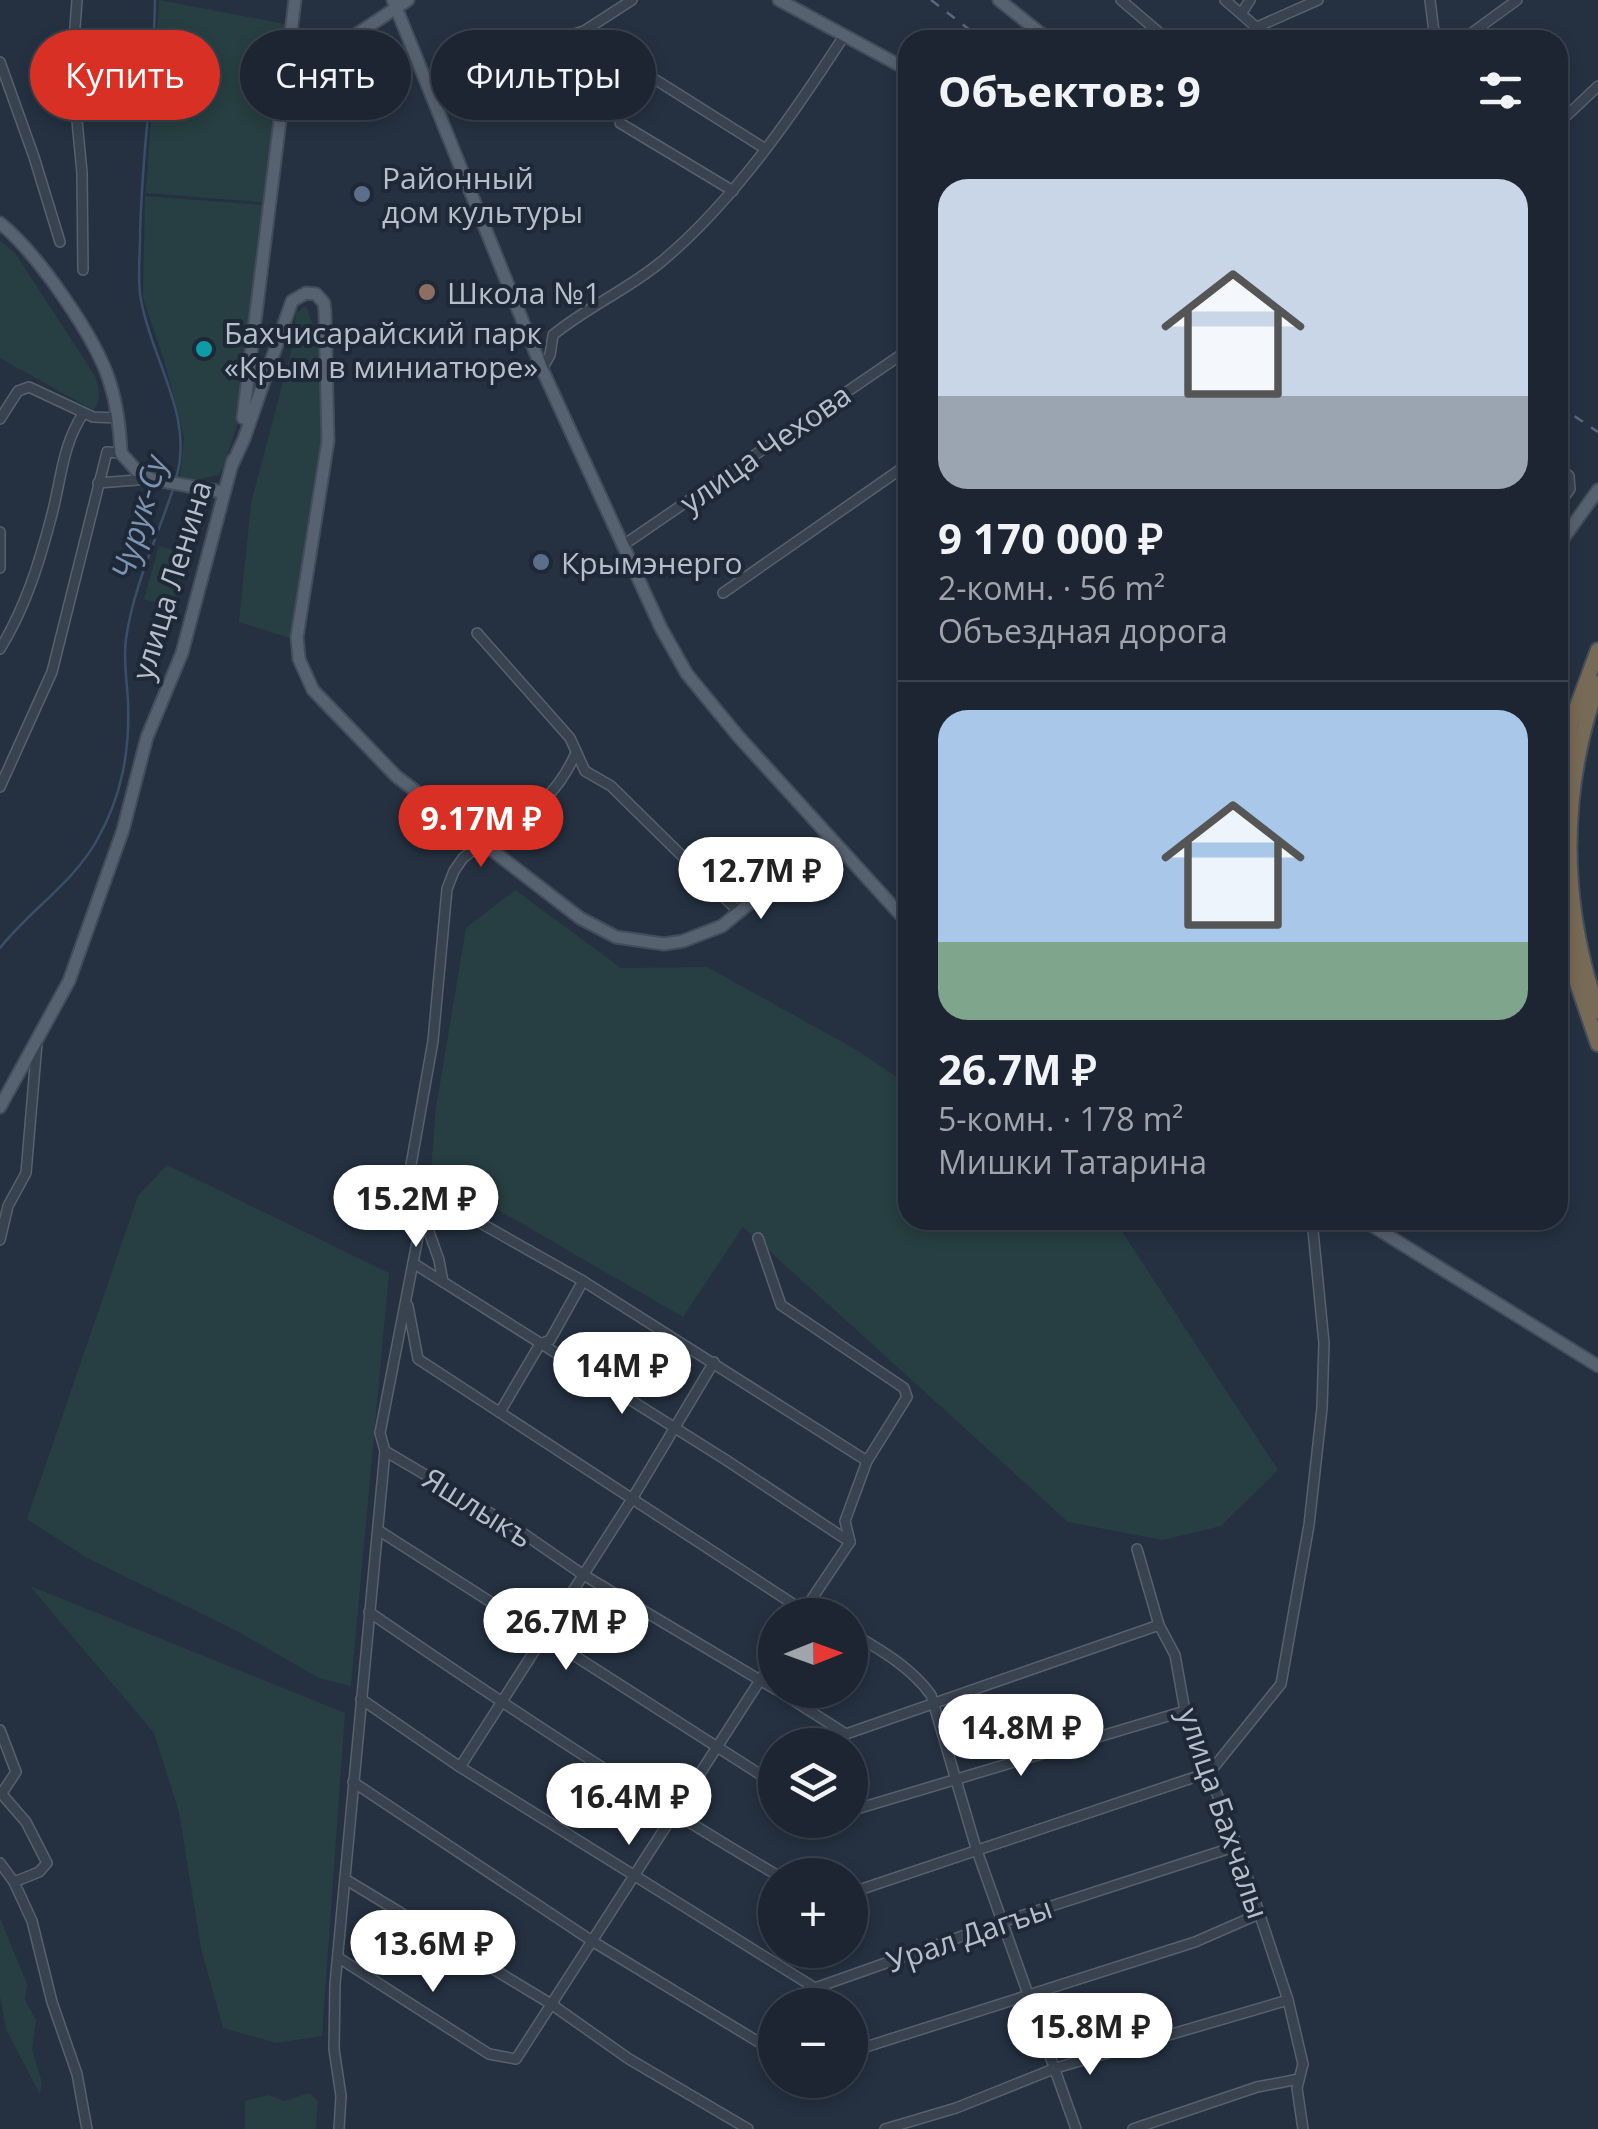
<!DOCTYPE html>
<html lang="ru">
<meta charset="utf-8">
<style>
body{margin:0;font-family:"Open Sans",sans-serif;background:#252d39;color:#f1f3f6;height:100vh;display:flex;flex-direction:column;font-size:38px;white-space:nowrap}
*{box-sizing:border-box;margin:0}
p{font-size:32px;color:#a0a5ab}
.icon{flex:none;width:55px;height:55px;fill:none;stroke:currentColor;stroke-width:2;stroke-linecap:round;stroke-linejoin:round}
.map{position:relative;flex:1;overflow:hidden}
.panel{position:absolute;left:898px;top:30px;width:670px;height:1200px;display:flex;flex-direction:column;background:#1c2531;border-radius:30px;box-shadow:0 5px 15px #0003,0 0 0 2px #3a424d}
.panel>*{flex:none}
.hud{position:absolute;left:30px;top:30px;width:718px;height:90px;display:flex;gap:20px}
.needle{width:65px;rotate:89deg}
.tools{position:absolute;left:758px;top:1598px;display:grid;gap:20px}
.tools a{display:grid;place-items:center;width:110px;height:110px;border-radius:50%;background:#1c2531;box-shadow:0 5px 15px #0003,0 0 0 2px #3a424d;font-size:50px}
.price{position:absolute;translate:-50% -85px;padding:0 22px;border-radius:35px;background:#fff;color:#222;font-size:32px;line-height:65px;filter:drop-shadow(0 2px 5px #0008)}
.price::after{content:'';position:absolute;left:50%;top:60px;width:30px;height:22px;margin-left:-15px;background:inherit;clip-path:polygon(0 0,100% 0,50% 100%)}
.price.active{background:#d93025;color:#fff}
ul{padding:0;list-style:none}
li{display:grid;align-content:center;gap:20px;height:530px;padding:0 40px}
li+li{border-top:2px solid #3a424d}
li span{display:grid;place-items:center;height:310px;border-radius:30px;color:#555}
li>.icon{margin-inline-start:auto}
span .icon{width:180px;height:180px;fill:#fffc;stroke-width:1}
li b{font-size:42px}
h2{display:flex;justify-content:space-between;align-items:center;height:120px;padding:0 40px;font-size:42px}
.pill{padding:0 35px;border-radius:45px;background:#1c2531;box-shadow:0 5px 15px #0003,0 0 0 2px #3a424d;font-size:35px;line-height:90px}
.pill.active{background:#d93025;color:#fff}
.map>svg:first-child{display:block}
.green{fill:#273f42}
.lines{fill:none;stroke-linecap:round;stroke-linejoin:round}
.stream{stroke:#3a4e6a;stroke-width:2.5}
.minor-casing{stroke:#57616e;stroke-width:12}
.major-casing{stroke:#434c5a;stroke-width:15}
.highway-casing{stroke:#444e5b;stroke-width:18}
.minor{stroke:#394350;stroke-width:9}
.major{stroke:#576270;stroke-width:11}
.highway{stroke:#776a56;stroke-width:14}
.rail{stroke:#5b6778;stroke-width:2.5;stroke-dasharray:10 10;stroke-linecap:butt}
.service-dot{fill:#5c6f8a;stroke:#1e2836;stroke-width:4}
.education-dot{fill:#8d6e63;stroke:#1e2836;stroke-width:4}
.culture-dot{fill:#0f9aa8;stroke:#1e2836;stroke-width:4}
.labels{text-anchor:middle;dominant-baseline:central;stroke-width:8;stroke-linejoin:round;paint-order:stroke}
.poi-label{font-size:30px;fill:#b6becb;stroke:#1e2836;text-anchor:start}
.street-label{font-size:30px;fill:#b6becb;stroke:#1e2836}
.water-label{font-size:32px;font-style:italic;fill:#7c94b2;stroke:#1e2836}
</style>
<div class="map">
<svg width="1598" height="2129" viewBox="0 0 1598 2129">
<rect width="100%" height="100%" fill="#253141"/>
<g class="green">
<polygon points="159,0 285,24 279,91 273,97 271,110 277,117 270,203 146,193"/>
<polygon points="145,196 264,205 239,419 223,468 219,475 195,480 180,477 184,437 164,360 143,298"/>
<path d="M 0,241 L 15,253 L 95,376 C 99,389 103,398 93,410 L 0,358 Z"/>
<polygon points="306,306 323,353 325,421 290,638 239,622 251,503 293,344 296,313"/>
<polygon points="159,546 188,554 172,607 144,599"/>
<polygon points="515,890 621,968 707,967 855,1049 900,1079 907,1087 908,1220 1117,1220 1117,1224 1278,1470 1221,1526 1163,1540 1068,1522 743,1227 683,1317 431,1171 436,1108 466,928"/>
<polygon points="167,1165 389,1273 351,1686 319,1678 233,1629 87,1558 27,1519 138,1196"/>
<polygon points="30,1586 345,1713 322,2036 276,2043 223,2028 201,1948 179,1812 154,1733"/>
<polygon points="0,1918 27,1984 25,2000 36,2020 32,2049 42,2083 40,2094 6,2029 0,1996"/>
<polygon points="309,2093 318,2101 316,2129 245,2129 245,2101 268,2095 284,2101"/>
</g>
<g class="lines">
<g class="stream">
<path d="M 155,0 C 154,80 141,159 140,238 C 140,258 137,281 141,300 C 151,359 195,417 176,478"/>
<path d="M 0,948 C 30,910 73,883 97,840 C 122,796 130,751 128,701 C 127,681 123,659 126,639 C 133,587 158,536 174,486"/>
</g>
<g class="minor-casing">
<g id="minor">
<polyline points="77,0 72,68 82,173 83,270"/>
<polyline points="1121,0 1168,40"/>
<polyline points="1225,0 1271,40"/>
<polyline points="1430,0 1435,40"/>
<polyline points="1241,14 1250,0"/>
<polyline points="584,31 602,46 764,148"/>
<polyline points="554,40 584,31 632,0"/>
<polyline points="1244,40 1257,27 1318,0"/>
<polyline points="1462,40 1517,0"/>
<polyline points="0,62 34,157 60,242"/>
<polyline points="620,123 733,191"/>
<polyline points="1558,124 1598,86"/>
<path d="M 542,369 L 550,355 L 553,335 C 587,307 627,290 661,262 C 733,202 793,115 844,36"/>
<polyline points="0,419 18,391 29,387 93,417 118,418"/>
<polyline points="1558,467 1569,476 1570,489 1558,506"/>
<polyline points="98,483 150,479"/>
<polyline points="0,532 0,568"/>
<polyline points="622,546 908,350"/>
<polyline points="723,593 908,464"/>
<polyline points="477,633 570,738 585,771 611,786 740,913"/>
<path d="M 0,649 C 25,608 39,564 51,518 C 61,482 62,445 83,414"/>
<polyline points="0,787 52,672 107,452 121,453"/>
<polyline points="415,1186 583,1281 867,1461 845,1521 850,1542"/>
<polyline points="422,1212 439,1260 443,1282"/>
<polyline points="758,1238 781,1305 904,1388 907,1397 867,1461"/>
<polyline points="0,1240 8,1206 26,1173 37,1043"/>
<polyline points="413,1263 726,1460 850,1542"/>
<polyline points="408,1306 418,1359 804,1611 823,1615"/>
<polyline points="500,1412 540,1344 550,1340 583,1281"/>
<polyline points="385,1451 514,1527 582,1574 775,1689"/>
<polyline points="378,1530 775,1784"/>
<polyline points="1137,1549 1159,1625 1175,1655 1185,1711 1237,1846 1288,2000 1303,2064 1297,2088 1303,2129"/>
<path d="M 369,1612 C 503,1704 637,1793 777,1875"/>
<polyline points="801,1615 850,1542"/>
<path d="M 850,1632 C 879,1649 911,1667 931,1695 L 976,1848 L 1076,2129"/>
<polyline points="777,1690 846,1734 1159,1625"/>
<polyline points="361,1699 460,1767 815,1988 1002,1922 1237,1846"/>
<polyline points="0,1730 16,1772 2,1793"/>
<polyline points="460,1767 632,1499 714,1362"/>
<polyline points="353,1782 592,1941 775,2052"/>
<polyline points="0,1792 26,1822 47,1863 39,1872 14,1882"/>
<polyline points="850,1811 1185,1711"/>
<polyline points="0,1863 14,1882 32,1921 52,2002 77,2074 87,2129"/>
<polyline points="345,1879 551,2004 629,2059 748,2129"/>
<polyline points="850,1893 1210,1772 1281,1684 1309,1525 1322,1408 1324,1343 1312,1220"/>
<polyline points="339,1958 489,2054 516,2059 775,1657"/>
<polyline points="850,2052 1195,1942 1259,1914"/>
<path d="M 339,2129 L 341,2096 L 334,2049 L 335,1984 L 385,1451 L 380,1433 L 418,1237 L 421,1210 L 411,1165 L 433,1041 L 447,889 L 454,871 L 463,858 C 509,821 548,814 575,755"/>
<polyline points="885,2129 956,2108 1056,2068 1288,2000"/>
<polyline points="1133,2129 1257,2087 1299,2079"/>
</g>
</g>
<g class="major-casing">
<g id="major">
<polyline points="393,0 542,369 661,628 687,674 738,736 908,923"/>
<polyline points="779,0 908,70"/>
<polyline points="999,0 1049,40"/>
<polyline points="287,97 318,60 408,0"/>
<path d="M 0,223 C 37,253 96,337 110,383 C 117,405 120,430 121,453 L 137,471 L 151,479 L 222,492"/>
<polyline points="243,418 295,0"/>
<polyline points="232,465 244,439 292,301 306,293 316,294 324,303 325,312 328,441 297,637 299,659 313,690 396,776 580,918 616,937 664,944 683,941 722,926 829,838"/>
<polyline points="1558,546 1598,490"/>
<polyline points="0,1107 69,981 123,830 147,737 182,653 233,460"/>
<polyline points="1363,1220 1598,1366"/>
</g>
</g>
<g class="highway-casing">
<g id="highway">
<path d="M 1598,683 C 1560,790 1560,903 1598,1011"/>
<polyline points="1558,803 1571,723 1598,650"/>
<polyline points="1558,875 1571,965 1598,1044"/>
</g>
</g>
<use href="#minor" class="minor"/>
<use href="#major" class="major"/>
<use href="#highway" class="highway"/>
<g class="rail">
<polyline points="931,0 983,40"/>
<polyline points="1558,405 1598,432"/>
</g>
</g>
<g class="service-dot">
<circle cx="362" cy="194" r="10"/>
<circle cx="541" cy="562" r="10"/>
</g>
<circle class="education-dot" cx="427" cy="292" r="10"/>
<circle class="culture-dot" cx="204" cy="349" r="10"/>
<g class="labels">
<g class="poi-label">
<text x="382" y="177">Районный<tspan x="382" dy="34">дом культуры</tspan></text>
<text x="447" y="292">Школа №1</text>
<text x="224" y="332">Бахчисарайский парк<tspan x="224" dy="34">«Крым в миниатюре»</tspan></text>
<text x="561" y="562">Крымэнерго</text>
</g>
<g class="street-label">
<text transform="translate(765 448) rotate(-35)">улица Чехова</text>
<text transform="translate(171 580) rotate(-73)">улица Ленина</text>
<text transform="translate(478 1507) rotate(32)">Яшлыкъ</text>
<text transform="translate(1224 1813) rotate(71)">улица Бахчалы</text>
<text transform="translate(969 1934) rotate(-19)">Урал Дагъы</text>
</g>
<g class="water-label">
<text transform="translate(138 517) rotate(-74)">Чурук-Су</text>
</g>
</g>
</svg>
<div class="tools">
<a><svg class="needle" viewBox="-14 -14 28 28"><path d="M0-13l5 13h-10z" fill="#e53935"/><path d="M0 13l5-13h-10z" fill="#a0a5ab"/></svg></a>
<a><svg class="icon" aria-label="layers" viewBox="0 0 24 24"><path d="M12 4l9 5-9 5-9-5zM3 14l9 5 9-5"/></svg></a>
<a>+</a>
<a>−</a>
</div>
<b class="price active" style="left:481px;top:870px">9.17M ₽</b>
<b class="price" style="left:761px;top:922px">12.7M ₽</b>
<b class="price" style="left:416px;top:1250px">15.2M ₽</b>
<b class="price" style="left:622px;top:1417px">14M ₽</b>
<b class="price" style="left:566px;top:1673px">26.7M ₽</b>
<b class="price" style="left:1021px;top:1779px">14.8M ₽</b>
<b class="price" style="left:629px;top:1848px">16.4M ₽</b>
<b class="price" style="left:433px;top:1995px">13.6M ₽</b>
<b class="price" style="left:1090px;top:2078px">15.8M ₽</b>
<div class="hud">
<a class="pill active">Купить</a>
<a class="pill">Снять</a>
<a class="pill">Фильтры</a>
</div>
<section class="panel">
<h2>Объектов: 9<svg class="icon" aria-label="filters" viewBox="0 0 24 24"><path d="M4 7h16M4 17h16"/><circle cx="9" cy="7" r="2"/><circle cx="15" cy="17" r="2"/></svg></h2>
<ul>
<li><span style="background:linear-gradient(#c9d6e8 70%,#9aa5b1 0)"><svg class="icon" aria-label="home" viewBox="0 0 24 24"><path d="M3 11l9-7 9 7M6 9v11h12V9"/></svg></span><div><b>9 170 000 ₽</b><p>2-комн. · 56 m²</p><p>Объездная дорога</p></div></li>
<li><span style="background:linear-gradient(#a9c7e8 75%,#7fa58c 0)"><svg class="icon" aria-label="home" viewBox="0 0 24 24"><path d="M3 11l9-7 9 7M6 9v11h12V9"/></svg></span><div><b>26.7M ₽</b><p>5-комн. · 178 m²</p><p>Мишки Татарина</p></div></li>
</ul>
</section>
</div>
